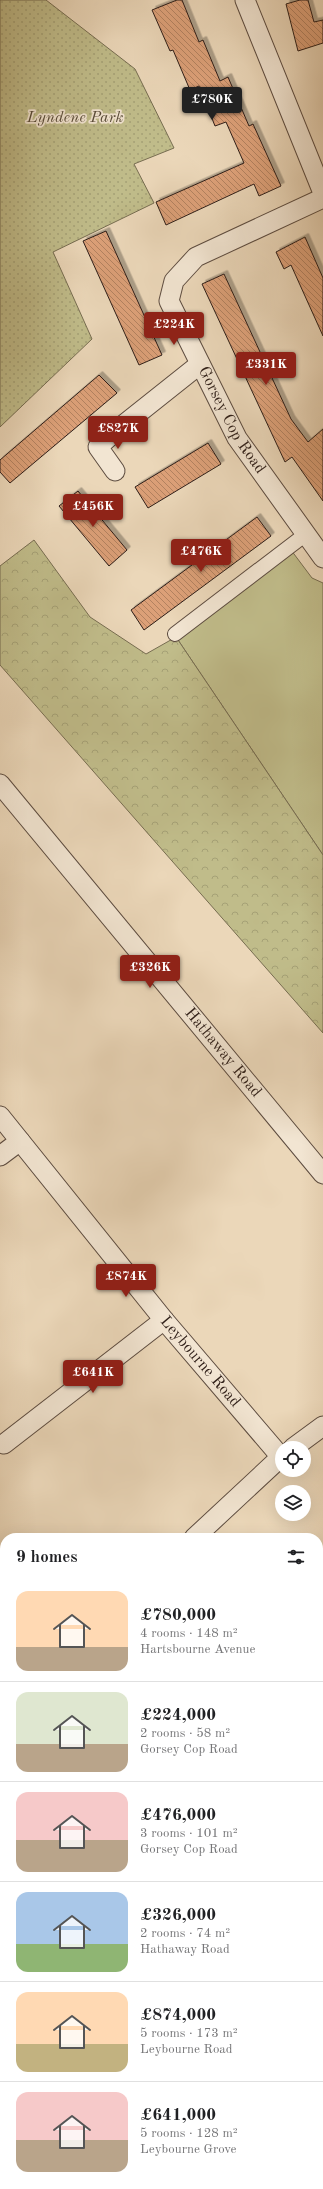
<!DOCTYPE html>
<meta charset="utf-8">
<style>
body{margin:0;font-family:"Old Standard TT",serif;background:#f6f6f6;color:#202124;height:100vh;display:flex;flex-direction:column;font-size:15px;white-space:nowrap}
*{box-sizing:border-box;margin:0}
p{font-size:13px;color:#757577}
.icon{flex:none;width:22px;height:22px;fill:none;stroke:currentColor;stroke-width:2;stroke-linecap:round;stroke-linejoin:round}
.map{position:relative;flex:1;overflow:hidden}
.panel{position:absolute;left:0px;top:1533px;width:323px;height:656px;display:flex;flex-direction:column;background:#fff;border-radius:16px 16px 0 0;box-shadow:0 4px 16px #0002}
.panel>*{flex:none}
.buttons{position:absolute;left:275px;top:1441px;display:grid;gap:8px}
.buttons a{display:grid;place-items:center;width:36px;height:36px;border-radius:50%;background:#fff;box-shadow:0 4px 16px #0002;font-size:20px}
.price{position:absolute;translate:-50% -34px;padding:0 9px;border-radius:4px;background:#8f2418;color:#fff;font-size:13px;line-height:26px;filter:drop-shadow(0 1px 2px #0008)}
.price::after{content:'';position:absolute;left:50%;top:24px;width:12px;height:9px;margin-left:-6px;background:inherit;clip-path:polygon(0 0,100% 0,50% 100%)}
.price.on{background:#222;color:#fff}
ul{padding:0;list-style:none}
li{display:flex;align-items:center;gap:12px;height:100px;padding:0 16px}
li+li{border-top:1px solid #e0e0e0}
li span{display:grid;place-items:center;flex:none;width:112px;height:80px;border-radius:12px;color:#555}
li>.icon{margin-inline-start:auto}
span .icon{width:48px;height:48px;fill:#fffc;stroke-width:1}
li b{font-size:17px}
h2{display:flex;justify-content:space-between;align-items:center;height:48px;padding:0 16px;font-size:17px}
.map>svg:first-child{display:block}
.grass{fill:#c0bc8a;stroke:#776d51}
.forest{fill:url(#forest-crowns);stroke:#776d51}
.park{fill:url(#park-dots);stroke:#776d51}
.building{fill:url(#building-back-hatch);stroke:#2e1e18;filter:url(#shadow)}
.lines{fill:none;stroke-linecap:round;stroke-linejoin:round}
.pedestrian-casing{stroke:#5d4c40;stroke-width:16}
.minor-casing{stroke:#5d4c40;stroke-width:21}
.pedestrian{stroke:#f2e5d2;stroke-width:14}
.minor{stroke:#f2e5d2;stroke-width:19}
.labels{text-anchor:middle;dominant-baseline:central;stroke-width:3.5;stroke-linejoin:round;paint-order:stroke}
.park-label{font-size:16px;font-style:italic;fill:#5a4d3a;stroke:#f2e5d2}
.street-label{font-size:16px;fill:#2e1e18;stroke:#f2e5d2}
</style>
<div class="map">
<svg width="323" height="2189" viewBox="0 0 323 2189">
<defs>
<pattern id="forest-crowns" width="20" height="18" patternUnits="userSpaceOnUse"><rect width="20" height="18" fill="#c0bc8a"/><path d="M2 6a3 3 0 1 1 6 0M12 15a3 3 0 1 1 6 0" fill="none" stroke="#a5a176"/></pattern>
<pattern id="park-dots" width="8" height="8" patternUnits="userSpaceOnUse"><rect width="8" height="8" fill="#c0bc8a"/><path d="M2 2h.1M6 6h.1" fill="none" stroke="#a5a176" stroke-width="1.8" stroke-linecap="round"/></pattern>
<pattern id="building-back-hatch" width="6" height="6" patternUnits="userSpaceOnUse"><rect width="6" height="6" fill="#dca078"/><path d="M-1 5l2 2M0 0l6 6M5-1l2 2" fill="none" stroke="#b38261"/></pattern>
<filter id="shadow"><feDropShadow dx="3.5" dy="-3.5" stdDeviation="0" flood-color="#0004"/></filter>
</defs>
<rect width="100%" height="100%" fill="#ebd7b9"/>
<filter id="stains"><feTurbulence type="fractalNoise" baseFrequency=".005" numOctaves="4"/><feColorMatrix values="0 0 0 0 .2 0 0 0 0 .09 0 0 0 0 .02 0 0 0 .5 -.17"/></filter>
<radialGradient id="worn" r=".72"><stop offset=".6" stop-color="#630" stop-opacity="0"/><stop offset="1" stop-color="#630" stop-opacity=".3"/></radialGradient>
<polygon class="grass" points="291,550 312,578 323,583 323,855 176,637"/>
<polygon class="forest" points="34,540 90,617 146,654 176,637 323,855 323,1033 0,665 0,566"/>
<polygon class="park" points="0,0 46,0 135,69 174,148 134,164 154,203 53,252 92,339 0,427"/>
<g class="building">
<polygon points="177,0 182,0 199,42 203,40 220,81 228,77 249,126 253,124 281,186 259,196 254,184 166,225 156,202 244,163 226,122 215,126 199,86 190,90 173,50 170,51 152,10"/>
<polygon points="300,0 308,0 314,22 323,20 323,43 298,51 286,4"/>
<polygon points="106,231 162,355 139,365 83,241"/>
<polygon points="305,237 323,278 323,336 291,265 284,269 276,252"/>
<polygon points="224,274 291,419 308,442 323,429 323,501 292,457 285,462 202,284"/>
<polygon points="99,375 117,393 10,483 0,472 0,460"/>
<polygon points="208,443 221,464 148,508 135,487"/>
<polygon points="78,491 127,550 109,566 59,506"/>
<polygon points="257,517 271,536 144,630 131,610"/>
</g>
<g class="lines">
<g class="pedestrian-casing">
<polyline id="pedestrian" points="175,634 306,534"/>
</g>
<g class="minor-casing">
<g id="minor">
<polyline points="245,0 323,193"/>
<path id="s1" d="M 323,198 L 196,257 L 174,281 L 169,301 L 237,438 L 323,558"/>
<polyline points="115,471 98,447 117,430 200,364"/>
<path id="s2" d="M 0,784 L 323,1174"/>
<path id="s3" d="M 0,1116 L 164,1320 L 281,1457"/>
<polyline points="0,1156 20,1141"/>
<polyline points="4,1444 164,1320"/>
<polyline points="293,1448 323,1426"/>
<polyline points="194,1538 282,1456"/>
<polyline points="318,1703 323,1699"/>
<polyline points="0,1721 5,1717"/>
<polyline points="318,1938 323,1934"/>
<polyline points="0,1968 5,1974"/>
<polyline points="318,1968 323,1973"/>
<polyline points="213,2184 218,2189"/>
</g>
</g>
<use href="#pedestrian" class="pedestrian"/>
<use href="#minor" class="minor"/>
</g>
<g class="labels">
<g class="park-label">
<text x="75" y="118">Lyndene Park</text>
</g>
<g class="street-label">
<text stroke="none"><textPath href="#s1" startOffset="328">Gorsey Cop Road</textPath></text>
<text stroke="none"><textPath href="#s2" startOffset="349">Hathaway Road</textPath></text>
<text stroke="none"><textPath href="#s3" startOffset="317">Leybourne Road</textPath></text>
</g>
</g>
<rect width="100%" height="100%" filter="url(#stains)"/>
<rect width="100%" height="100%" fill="url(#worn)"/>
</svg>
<div class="buttons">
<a><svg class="icon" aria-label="locate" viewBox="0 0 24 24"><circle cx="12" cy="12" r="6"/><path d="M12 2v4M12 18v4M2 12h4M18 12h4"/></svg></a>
<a><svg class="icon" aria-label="layers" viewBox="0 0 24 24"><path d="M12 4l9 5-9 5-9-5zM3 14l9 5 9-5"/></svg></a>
</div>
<b class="price on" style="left:212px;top:121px">£780K</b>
<b class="price" style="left:174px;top:346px">£224K</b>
<b class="price" style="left:266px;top:386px">£331K</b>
<b class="price" style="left:118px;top:450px">£827K</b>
<b class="price" style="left:93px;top:528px">£456K</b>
<b class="price" style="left:201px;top:573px">£476K</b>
<b class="price" style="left:150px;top:989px">£326K</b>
<b class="price" style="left:126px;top:1298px">£874K</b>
<b class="price" style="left:93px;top:1394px">£641K</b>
<section class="panel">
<h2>9 homes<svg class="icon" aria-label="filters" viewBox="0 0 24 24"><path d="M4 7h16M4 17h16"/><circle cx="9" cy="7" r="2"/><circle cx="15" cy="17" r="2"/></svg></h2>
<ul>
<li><span style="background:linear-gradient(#ffd9b3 70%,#b9a48a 0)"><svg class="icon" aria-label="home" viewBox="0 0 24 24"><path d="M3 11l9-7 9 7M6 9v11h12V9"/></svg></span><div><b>£780,000</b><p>4 rooms · 148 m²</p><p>Hartsbourne Avenue</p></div></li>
<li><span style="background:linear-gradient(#dfe7d0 65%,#b9a48a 0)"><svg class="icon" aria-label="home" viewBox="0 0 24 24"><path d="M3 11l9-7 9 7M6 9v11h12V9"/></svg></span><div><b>£224,000</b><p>2 rooms · 58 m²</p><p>Gorsey Cop Road</p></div></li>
<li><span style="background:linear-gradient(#f6c9c9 60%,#b9a48a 0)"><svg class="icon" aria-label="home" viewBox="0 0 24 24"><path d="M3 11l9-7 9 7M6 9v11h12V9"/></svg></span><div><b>£476,000</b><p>3 rooms · 101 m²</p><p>Gorsey Cop Road</p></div></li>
<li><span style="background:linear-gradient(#a9c7e8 65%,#8fb573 0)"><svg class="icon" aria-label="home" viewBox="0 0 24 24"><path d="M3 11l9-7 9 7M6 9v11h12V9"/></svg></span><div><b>£326,000</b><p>2 rooms · 74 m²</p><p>Hathaway Road</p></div></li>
<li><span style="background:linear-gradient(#ffd9b3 65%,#c2b280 0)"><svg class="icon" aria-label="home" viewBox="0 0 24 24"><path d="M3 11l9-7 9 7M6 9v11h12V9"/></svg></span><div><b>£874,000</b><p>5 rooms · 173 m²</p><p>Leybourne Road</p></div></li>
<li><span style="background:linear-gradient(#f6c9c9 60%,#b9a48a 0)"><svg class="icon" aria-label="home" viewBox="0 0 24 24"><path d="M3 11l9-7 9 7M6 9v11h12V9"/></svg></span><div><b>£641,000</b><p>5 rooms · 128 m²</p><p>Leybourne Grove</p></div></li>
</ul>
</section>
</div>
